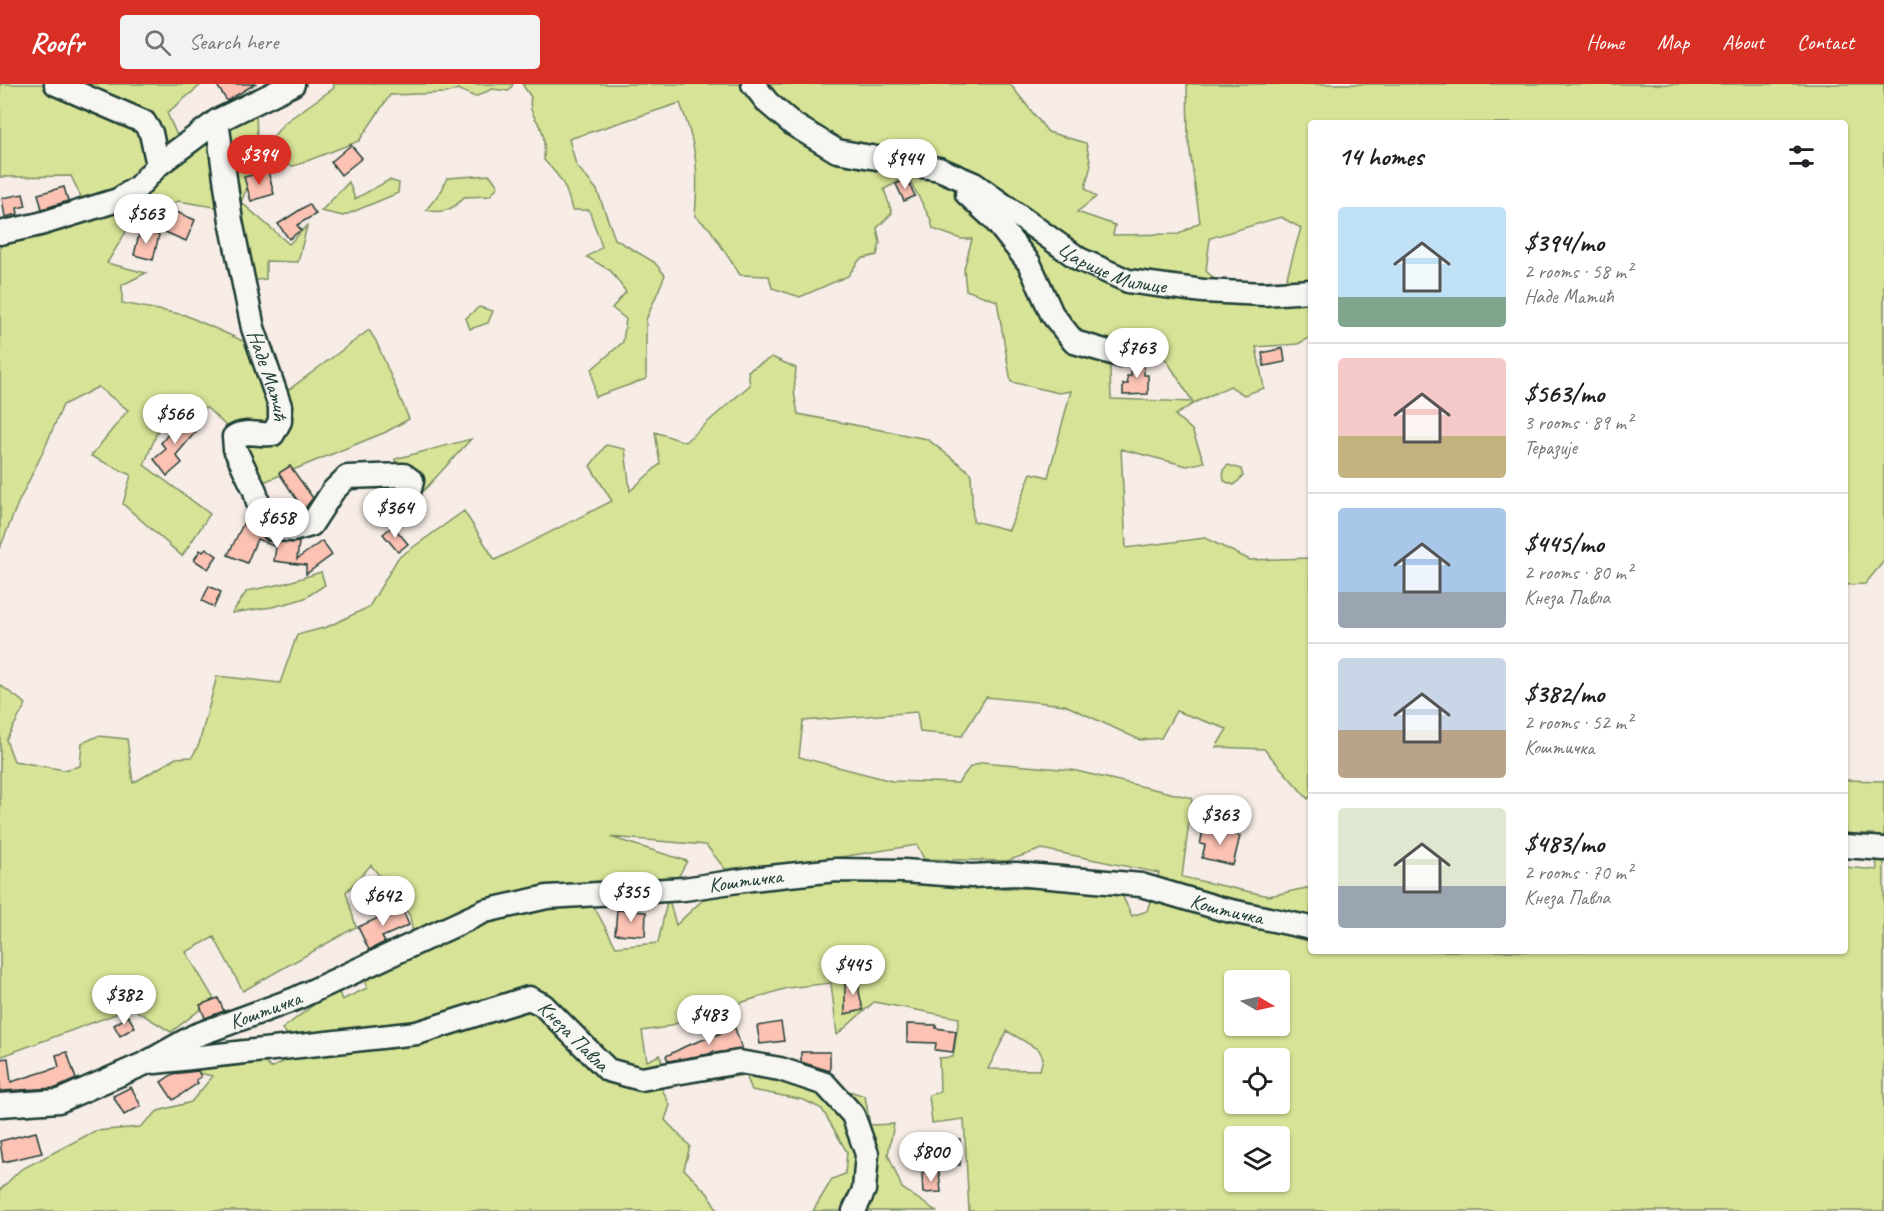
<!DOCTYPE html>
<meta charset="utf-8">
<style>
body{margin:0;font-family:Caveat,sans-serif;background:#f2f2f2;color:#202124;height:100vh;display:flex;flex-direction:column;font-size:22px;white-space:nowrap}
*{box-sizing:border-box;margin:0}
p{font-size:20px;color:#757577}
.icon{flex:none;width:33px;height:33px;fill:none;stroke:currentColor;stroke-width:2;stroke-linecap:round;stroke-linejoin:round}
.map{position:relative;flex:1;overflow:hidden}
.sheet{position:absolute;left:1308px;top:36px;width:540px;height:834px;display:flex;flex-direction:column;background:#fff;border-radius:6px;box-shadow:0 2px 4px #0004}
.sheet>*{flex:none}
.needle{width:39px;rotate:99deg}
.tools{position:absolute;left:1224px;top:886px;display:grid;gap:12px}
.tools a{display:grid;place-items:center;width:66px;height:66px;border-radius:6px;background:#fff;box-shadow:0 2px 4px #0004;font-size:30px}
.price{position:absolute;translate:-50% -51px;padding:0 14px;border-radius:21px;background:#fff;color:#222;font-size:20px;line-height:39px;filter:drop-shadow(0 2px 3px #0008)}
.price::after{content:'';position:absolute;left:50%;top:36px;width:18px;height:14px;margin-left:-9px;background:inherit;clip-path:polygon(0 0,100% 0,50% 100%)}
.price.selected{background:#d93025;color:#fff}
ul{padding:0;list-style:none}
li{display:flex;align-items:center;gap:18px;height:150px;padding:0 30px}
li+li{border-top:2px solid #e0e0e0}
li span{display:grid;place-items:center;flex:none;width:168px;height:120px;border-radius:6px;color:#555}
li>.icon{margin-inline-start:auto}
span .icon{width:72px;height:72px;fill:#fffc;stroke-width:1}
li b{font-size:26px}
h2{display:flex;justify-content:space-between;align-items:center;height:72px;padding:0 30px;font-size:26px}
header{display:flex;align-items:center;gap:36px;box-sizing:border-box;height:84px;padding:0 30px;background:#d93025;color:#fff}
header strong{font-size:28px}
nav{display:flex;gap:33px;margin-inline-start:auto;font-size:21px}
.search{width:420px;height:54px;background:#f2f2f2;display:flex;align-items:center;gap:15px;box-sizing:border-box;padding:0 21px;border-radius:6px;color:#757577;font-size:22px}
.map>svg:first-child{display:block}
.green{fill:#d7e396;stroke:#7b9065;stroke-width:1.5;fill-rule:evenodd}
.building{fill:#fcc2b4;stroke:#1f3d34;stroke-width:1.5}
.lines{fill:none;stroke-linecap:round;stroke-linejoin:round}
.minor-casing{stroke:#1f3d34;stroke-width:27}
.minor{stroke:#f6f6f2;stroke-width:22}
.labels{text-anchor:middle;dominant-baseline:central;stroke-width:4.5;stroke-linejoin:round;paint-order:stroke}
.street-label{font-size:21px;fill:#1f3d34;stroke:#f6f6f2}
</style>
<header>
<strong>Roofr</strong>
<div class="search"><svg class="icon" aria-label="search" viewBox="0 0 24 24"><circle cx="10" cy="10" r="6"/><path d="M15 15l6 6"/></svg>Search here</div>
<nav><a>Home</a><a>Map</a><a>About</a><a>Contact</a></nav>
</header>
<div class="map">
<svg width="1884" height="1127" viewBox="0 0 1884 1127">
<rect width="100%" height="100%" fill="#f7ece6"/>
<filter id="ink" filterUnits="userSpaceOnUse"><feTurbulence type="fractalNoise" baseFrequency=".0167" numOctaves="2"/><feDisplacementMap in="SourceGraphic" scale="12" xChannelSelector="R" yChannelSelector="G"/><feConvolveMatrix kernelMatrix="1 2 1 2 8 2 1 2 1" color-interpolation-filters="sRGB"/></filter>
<g filter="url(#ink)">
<g class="green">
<polygon points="0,0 202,0 167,29 179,56 256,27 258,79 241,118 289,160 307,142 298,178 266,177 266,195 248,197 233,126 178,117 133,136 107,179 146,189 122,201 122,219 185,231 250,260 257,281 287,307 369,246 376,257 409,335 386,348 261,399 244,359 207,324 168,321 144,381 210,430 182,472 123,420 131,391 91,372 128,326 98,303 63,321 43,368 18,419 0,464 0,148 83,117 71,92 0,93"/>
<polygon points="333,0 513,0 509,7 492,5 475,13 458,5 446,9 390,11 359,57 294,82 276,80 273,53 284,39 334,4"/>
<path d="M 522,0 L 1010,0 L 1048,48 L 1086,59 L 1091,81 L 1085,104 L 1096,113 L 1077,128 L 1115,141 L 1113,151 L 1179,150 L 1200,138 L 1188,53 L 1187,0 L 1884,0 L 1884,477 L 1865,500 L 1845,501 L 1845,39 L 1311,39 L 1311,253 L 1298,260 L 1256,263 L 1264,304 L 1244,311 L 1230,302 L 1194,319 L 1175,331 L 1192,346 L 1204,378 L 1187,382 L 1121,365 L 1126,464 L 1205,454 L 1250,476 L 1311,474 L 1311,711 L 1308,715 L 1264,665 L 1216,663 L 1227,645 L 1176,627 L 1161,654 L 1140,656 L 1065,621 L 986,613 L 962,652 L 920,648 L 917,628 L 803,637 L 799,673 L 892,697 L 958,699 L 970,683 L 982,678 L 1072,686 L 1192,714 L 1182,793 L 1269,812 L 1311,803 L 1311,867 L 1845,867 L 1845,783 L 1877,786 L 1874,750 L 1845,750 L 1845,696 L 1884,697 L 1884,1127 L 969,1127 L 964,1035 L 932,1039 L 929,1011 L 940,1008 L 939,974 L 953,973 L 959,934 L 874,918 L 837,951 L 831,899 L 787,904 L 662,944 L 642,947 L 647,977 L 660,971 L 663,984 L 742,973 L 865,1012 L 870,1041 L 894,1040 L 888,1070 L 902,1104 L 936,1127 L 813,1127 L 832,1095 L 845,1090 L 847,1068 L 822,1025 L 804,1016 L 752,1006 L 746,991 L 661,1003 L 670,1021 L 665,1036 L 690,1062 L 684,1085 L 708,1110 L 718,1127 L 0,1127 L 0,1106 L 20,1086 L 95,1047 L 140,1043 L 158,1027 L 191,1018 L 213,992 L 170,983 L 192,970 L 241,955 L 271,984 L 304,967 L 282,945 L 337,903 L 342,916 L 367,904 L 364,890 L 415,862 L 410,832 L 371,781 L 346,808 L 356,843 L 243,907 L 214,853 L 186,868 L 214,915 L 171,948 L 132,924 L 0,973 L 0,601 L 26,620 L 6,656 L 14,677 L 64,686 L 80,682 L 82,659 L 98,652 L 127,655 L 133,699 L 176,674 L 192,673 L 199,660 L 217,592 L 280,599 L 297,551 L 327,543 L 369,523 L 398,474 L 464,427 L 495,476 L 612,417 L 590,382 L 606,361 L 625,365 L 630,407 L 660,380 L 655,348 L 685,358 L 750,301 L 748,287 L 772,273 L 796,284 L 794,308 L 798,330 L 927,355 L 971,389 L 973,437 L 1009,446 L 1031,389 L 1048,393 L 1071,307 L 1059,309 L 1011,298 L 997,217 L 966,206 L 964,185 L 972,155 L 961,155 L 933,145 L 931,136 L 908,93 L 884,105 L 892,129 L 877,144 L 880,159 L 877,171 L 860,175 L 848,192 L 800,213 L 772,204 L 769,192 L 740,191 L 710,145 L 695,132 C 699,85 697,63 680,19 L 569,55 L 576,81 L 597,106 L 615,155 L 654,178 L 665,191 L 646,236 L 646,295 L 595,313 L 592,285 L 623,258 L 626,235 L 612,224 L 626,208 L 611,187 L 587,173 L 602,163 L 589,126 L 572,126 C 566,101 562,95 544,76 C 544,68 545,58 543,50 C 540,36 527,31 531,13 ZM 1281,133 L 1301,144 L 1286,196 L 1218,198 L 1206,187 L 1210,154 ZM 1109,258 L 1157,265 L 1169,280 L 1193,318 L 1111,315 ZM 610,753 L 706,761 L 725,785 L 834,774 L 917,761 L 924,775 L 1007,777 L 1042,765 L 1159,789 L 1147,827 L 1132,832 L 1121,809 L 1058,803 L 1001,805 L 843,796 L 710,809 L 676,841 L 668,812 L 687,777 ZM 668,813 L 658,859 L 616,863 L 593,821 ZM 1234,897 L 1280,897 L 1280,942 L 1234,942 ZM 1007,947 L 1039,966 L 1043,974 L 1040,986 L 988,985 ZM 1234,975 L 1280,975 L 1280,1020 L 1234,1020 ZM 1234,1053 L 1280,1053 L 1280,1098 L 1234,1098 Z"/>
<path d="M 490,91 L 498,102 L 490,112 L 464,113 C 454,126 442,130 426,126 L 442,106 L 447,94 Z"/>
<polygon points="389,96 399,99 398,109 343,132 321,127 349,98 355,115"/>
<polygon points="479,223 493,227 488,239 470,245 466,234"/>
<polygon points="471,355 406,426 395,375"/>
<polygon points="1228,381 1241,385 1243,392 1234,401 1224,397 1223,386"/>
<polygon points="321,488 325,501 305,514 292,518 272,523 232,529 247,507 286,499"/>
</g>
<g class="building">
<polygon points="216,0 255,0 227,17"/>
<polygon points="351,61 362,74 341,91 331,78"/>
<polygon points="268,87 274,110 251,117 244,93"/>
<polygon points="907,95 915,112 904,117 896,100"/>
<polygon points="64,103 68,117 42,125 38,110"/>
<polygon points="23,110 26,122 17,124 18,130 5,133 2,114"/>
<polygon points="309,120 316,130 297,141 301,146 289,155 278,140"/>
<polygon points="174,127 195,136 186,157 165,148"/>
<polygon points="140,146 159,151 153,176 134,171"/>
<polygon points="1283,264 1285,278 1264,282 1262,269"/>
<polygon points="1143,272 1144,291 1148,291 1148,310 1123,311 1123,300 1128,300 1127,292 1131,292 1132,273"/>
<polygon points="183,332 198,345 176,371 182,379 167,392 154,375 166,365 161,359"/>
<polygon points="290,382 313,414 300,430 291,432 280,432 275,425 274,419 297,416 279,389"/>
<polygon points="245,436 251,443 253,441 267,457 299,458 297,475 322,457 332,471 306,490 306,481 274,477 276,463 257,455 247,479 228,471"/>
<polygon points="393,442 408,460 398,468 383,450"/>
<polygon points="206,464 217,472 208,485 194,476 200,466 203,468"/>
<polygon points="209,502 221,508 214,523 202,517"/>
<polygon points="1204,743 1240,752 1233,781 1202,774 1205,761 1200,760"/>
<polygon points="400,820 409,841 382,853 385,858 369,866 358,843 385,831 383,828"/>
<polygon points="617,826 646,828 645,852 615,850"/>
<polygon points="845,894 859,894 859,908 863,926 845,930"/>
<polygon points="218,914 224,927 205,934 200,921"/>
<polygon points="128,932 135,943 120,952 114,941"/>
<polygon points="781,938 784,957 760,960 757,942"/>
<polygon points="907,940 936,941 936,944 956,947 953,968 935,966 936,959 907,958"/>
<polygon points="735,944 742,965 715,969 714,967 709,970 668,977 666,972 686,962"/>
<polygon points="67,968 76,995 56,1004 0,1007 0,975 8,974 11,998 59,983 56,971"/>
<polygon points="801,968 830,968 830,987 801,978"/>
<polygon points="198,987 201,993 196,996 198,999 173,1016 161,998 173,990"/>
<polygon points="131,1003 141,1022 124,1031 113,1012"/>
<polygon points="36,1048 42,1069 3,1078 0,1057"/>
<polygon points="937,1055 960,1055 960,1081 934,1081 933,1066 937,1065"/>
<polygon points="939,1088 941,1108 923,1109 922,1089"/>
</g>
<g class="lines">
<g class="minor-casing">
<g id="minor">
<polyline points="56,0 144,38 151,49 158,81"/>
<path id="s1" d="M 753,0 L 768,19 L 794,41 L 837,67 L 939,85 L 974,100 L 1079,175 L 1128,197 L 1203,207 L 1264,210 L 1311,207"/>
<path id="s2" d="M 217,37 L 231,137 L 253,244 L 280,322 L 280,337 L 273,350 C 260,352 245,345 234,353 L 235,365 L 255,407 L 260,427 L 273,445 L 293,446 L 311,441 L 333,407 L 347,393 L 404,391 L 412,397 L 410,405 L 394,423"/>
<polyline points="967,110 994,135 1029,179 1052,230 1074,258 1119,271"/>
<polyline points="0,149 40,140 118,116 138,103 158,81 217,37 293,0"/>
<polyline points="1845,762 1884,765"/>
<path id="s3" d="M 155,978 L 417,949 L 529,914 L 543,921 L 608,986 L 641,995 L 739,978 L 780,985 L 825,1000 L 853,1031 L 867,1070 L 864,1106 L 854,1127"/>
<path id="s4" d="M 0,1021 L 59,1017 L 146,979 L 194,952 L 295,915 L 485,827 L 547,813 L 684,805 L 752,795 L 836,786 L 904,787 L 971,792 L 1016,790 L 1141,801 L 1222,825 L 1311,844"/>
</g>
</g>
<use href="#minor" class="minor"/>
</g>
</g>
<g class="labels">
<g class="street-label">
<text stroke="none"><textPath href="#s1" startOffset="414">Царице Милице</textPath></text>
<text stroke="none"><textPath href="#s2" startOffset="260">Наде Матић</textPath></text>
<text stroke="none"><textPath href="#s4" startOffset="789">Коштичка</textPath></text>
<text stroke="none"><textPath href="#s4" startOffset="1275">Коштичка</textPath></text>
<text stroke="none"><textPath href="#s4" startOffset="285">Коштичка</textPath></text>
<text stroke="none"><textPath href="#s3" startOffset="440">Кнеза Павла</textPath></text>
</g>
</g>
</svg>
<div class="tools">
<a><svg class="needle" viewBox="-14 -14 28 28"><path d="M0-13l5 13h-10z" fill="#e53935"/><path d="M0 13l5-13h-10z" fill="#757577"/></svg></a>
<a><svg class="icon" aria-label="locate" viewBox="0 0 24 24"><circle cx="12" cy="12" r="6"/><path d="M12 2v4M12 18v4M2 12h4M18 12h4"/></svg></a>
<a><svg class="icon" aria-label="layers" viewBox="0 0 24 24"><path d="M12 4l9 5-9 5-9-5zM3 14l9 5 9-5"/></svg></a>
</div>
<b class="price selected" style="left:259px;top:102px">$394</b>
<b class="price" style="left:905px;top:106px">$944</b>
<b class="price" style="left:146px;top:161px">$563</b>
<b class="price" style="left:1137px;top:295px">$763</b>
<b class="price" style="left:175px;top:361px">$566</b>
<b class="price" style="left:395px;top:455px">$364</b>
<b class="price" style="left:277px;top:465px">$658</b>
<b class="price" style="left:1220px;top:762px">$363</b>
<b class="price" style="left:631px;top:839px">$355</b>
<b class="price" style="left:383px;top:843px">$642</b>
<b class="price" style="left:853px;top:912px">$445</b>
<b class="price" style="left:124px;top:942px">$382</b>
<b class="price" style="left:709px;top:962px">$483</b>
<b class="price" style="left:931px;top:1099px">$800</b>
<section class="sheet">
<h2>14 homes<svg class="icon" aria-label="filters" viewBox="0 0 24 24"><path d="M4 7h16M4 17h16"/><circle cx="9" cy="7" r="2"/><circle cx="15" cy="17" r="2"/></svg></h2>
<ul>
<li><span style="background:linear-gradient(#bfe0f5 75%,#7fa58c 0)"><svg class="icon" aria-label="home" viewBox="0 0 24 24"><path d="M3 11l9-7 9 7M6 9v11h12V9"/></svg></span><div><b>$394/mo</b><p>2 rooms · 58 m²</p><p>Наде Матић</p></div></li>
<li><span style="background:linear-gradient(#f6c9c9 65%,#c2b280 0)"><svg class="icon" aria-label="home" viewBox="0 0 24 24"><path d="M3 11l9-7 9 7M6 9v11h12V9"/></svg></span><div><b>$563/mo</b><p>3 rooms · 89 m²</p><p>Теразије</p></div></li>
<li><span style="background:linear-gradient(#a9c7e8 70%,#9aa5b1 0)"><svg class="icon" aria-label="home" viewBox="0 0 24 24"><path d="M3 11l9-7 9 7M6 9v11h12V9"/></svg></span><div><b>$445/mo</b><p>2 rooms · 80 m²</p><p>Кнеза Павла</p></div></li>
<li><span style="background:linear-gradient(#c9d6e8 60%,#b9a48a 0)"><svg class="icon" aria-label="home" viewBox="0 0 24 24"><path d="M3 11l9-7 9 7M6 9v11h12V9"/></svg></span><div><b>$382/mo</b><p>2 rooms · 52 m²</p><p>Коштичка</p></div></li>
<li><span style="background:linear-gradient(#dfe7d0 65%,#9aa5b1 0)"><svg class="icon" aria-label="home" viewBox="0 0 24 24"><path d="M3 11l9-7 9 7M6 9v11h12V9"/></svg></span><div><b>$483/mo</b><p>2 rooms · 70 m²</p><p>Кнеза Павла</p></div></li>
</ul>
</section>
</div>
